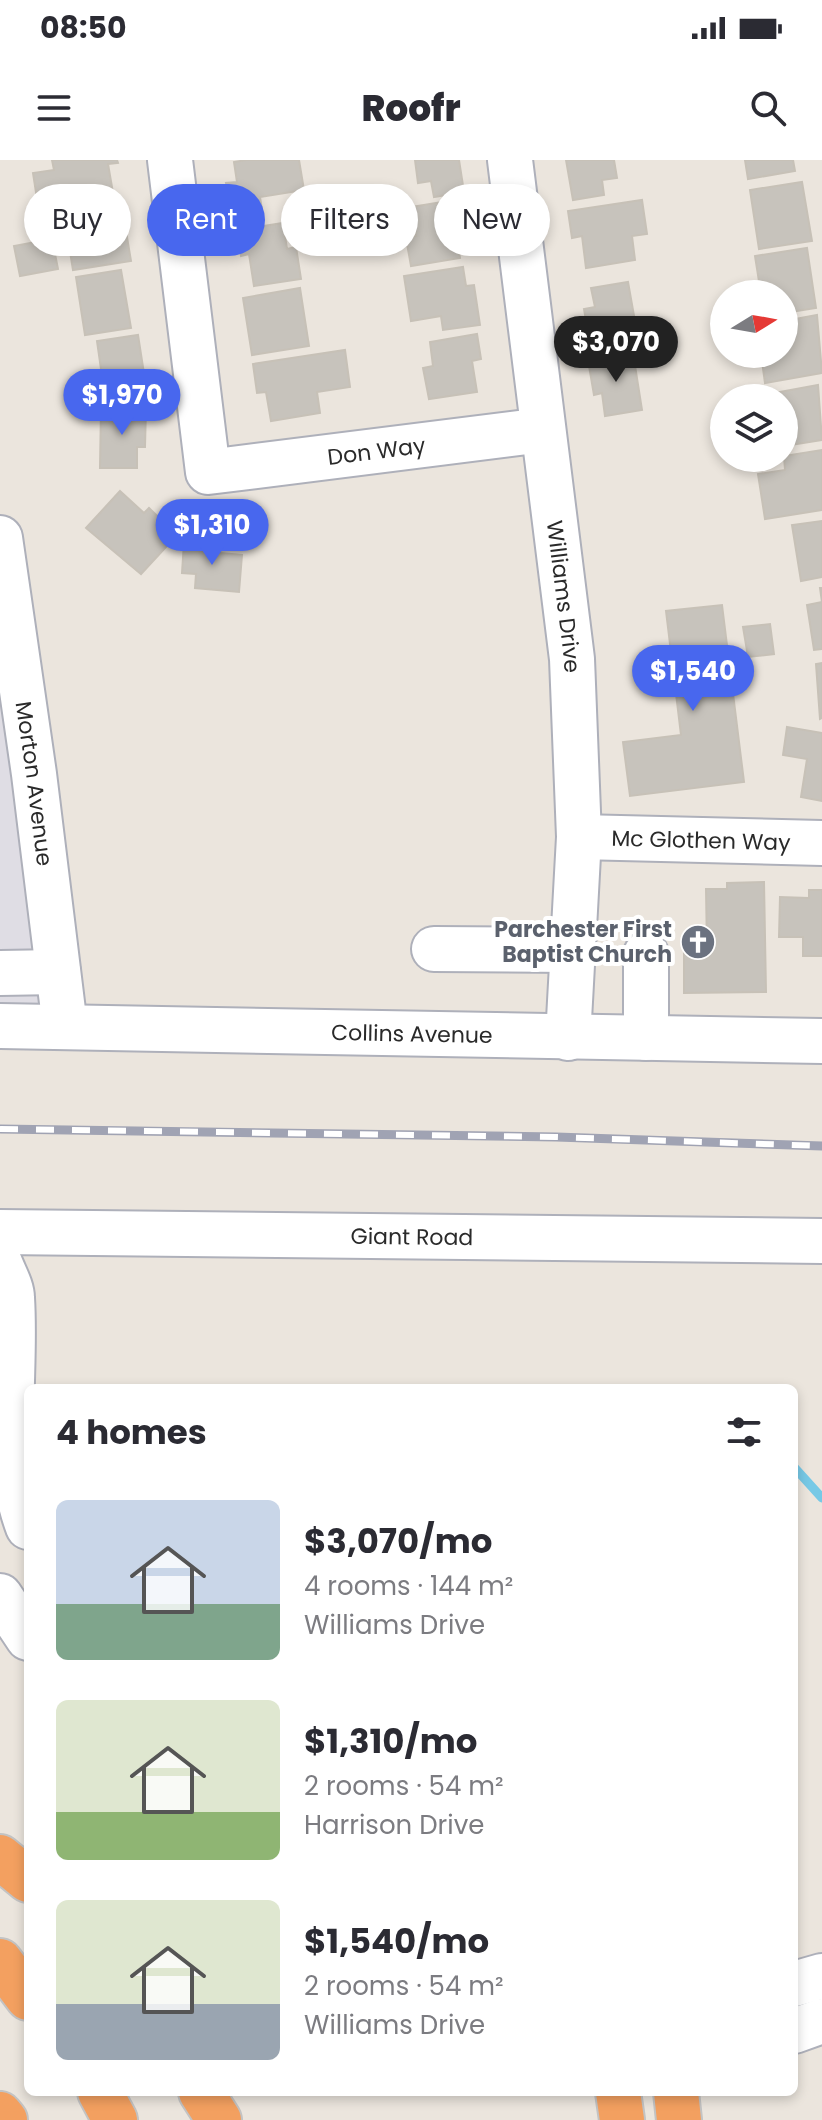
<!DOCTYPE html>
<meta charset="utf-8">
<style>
body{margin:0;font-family:Poppins,sans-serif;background:#f7f7f7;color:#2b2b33;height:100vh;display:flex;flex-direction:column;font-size:30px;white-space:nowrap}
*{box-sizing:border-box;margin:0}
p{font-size:26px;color:#7c7c81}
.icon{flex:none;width:44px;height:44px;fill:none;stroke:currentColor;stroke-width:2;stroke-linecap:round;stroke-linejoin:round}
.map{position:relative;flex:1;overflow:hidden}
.drawer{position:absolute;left:24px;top:1224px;width:774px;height:712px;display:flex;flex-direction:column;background:#fff;border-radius:12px;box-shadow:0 4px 12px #0003}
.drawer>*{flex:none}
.guide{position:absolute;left:24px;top:24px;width:774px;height:72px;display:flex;gap:16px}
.needle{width:52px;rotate:79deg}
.tools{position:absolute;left:710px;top:120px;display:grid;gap:16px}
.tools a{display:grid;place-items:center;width:88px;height:88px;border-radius:50%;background:#fff;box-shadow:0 4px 12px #0003;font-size:40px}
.price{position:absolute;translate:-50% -68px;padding:0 18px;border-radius:28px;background:#4867ee;color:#fff;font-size:26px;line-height:52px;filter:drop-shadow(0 2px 4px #0008)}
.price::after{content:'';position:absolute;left:50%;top:48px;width:24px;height:18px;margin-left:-12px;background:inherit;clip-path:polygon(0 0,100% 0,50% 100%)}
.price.active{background:#222;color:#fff}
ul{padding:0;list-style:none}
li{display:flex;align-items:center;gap:24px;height:200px;padding:0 32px}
li span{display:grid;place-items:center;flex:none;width:224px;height:160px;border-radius:12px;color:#555}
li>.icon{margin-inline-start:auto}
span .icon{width:96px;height:96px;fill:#fffc;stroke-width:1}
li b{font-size:34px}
h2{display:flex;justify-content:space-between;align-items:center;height:96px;padding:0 32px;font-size:34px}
.chip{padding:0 28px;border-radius:36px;background:#fff;box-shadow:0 4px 12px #0003;font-size:28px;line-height:72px}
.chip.active{background:#4867ee;color:#fff}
.status{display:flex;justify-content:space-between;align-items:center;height:56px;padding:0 40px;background:#fff;direction:ltr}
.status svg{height:22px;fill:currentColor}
header{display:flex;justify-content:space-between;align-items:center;height:104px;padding:0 32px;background:#fff;font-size:36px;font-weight:800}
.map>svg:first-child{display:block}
.industrial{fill:#dfdde4}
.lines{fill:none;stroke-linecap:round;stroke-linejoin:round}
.stream{stroke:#77c9e6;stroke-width:9}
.building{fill:#c7c3bc;stroke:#c7c1b7;stroke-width:2}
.minor-casing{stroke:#aeb0ba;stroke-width:48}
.highway-casing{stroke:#c3c3c3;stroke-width:48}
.minor{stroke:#fff;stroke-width:44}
.highway{stroke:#f3a060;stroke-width:44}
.rail-casing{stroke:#a0a3b3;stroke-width:9}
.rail{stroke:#fff;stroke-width:6;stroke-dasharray:18;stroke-linecap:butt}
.labels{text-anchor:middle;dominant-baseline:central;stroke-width:8;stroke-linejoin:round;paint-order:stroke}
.street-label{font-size:22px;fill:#2a2a2a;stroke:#fff}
.worship-label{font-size:22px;font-weight:bold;fill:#5b616d;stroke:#fff;text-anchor:end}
</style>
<div class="status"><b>08:50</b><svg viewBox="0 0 49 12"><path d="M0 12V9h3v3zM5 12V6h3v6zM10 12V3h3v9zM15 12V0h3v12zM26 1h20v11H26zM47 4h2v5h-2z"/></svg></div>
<header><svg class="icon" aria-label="menu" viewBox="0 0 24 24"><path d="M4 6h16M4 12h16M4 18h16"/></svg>Roofr<svg class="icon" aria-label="search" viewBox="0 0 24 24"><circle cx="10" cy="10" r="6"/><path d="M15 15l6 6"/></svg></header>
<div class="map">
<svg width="822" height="1960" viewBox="0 0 822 1960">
<rect width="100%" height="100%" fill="#ebe5dd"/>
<polygon class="industrial" points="0,455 53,851 0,849"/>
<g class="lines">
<polyline class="stream" points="794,1307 822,1338"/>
</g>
<g class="building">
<polygon points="52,0 117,0 118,3 108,4 113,33 38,45 33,13 54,10"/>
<polygon points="246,0 299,0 304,30 260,37 263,57 232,62 226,23 237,22 234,2"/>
<polygon points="415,0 459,0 464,32 434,37 431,21 418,23"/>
<polygon points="566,0 614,0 617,18 602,20 604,35 573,40"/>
<polygon points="745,0 793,0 795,11 748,19"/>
<polygon points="802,22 812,81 759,89 750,30"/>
<polygon points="461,39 465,67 455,69 460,98 411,106 406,78 416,76 411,47"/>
<polygon points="642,40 647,74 632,76 635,100 586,108 582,76 572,78 568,51"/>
<polygon points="121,41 131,101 73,110 68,79 57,81 53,52"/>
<polygon points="283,63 287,89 296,87 301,119 254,126 249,94 241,96 237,70"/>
<polygon points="52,79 58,109 20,116 14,86"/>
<polygon points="807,88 816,148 784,153 784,134 761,134 755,96"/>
<polygon points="463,107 466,126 474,125 480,165 443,170 441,156 411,161 404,116"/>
<polygon points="121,110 131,168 85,175 76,117"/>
<polygon points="628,122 636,167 621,170 623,183 591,189 584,149 595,147 591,128"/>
<polygon points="300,128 309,186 252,195 243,138"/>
<polygon points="817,155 822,213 765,223 761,194 784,194 784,161"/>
<polygon points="477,174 481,199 472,201 477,232 429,239 423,208 433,206 430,182"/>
<polygon points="138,175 147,233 86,242 83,219 102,216 97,181"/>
<polygon points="345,190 350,227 317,232 320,253 271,261 266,232 257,233 253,204"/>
<polygon points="633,193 642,250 605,256 602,233 594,235 588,200"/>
<polygon points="818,225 822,280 784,286 784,238 747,238"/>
<polygon points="101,248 146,248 145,287 137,287 137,308 100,308"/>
<polygon points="822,290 822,350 765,359 758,314 785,310 784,296"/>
<polygon points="120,331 144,353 149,348 177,375 141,414 86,368"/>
<polygon points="822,361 822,417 801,421 792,365"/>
<polygon points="184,382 221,385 220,393 242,395 239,432 195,428 196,414 182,413"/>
<polygon points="820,428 822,428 822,489 814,490 807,445 822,442"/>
<polygon points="722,445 744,622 630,636 623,582 681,575 666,451"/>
<polygon points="770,464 774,494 748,497 743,467"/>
<polygon points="822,503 822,558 820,559 816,504"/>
<polygon points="787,567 822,573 822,641 801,637 807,599 783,595"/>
<polygon points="764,722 766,832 684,833 684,790 707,790 706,729 727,729 727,723"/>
<polygon points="809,730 822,730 822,796 803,796 803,777 779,777 780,737 809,738"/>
</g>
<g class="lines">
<g class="minor-casing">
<g id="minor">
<path id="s1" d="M 170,0 L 208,312 L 543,270"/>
<path id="s2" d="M 510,0 L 572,499 L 579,677 L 568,878"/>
<path id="s3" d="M 0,378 L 34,614 L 65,867"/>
<path id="s4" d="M 579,677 L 822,683"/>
<polyline points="434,789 572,790"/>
<polyline points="0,813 58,812"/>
<path id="s5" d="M 0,866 L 822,881"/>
<polyline points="646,878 646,794"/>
<path id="s6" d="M 0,1072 L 822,1081"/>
<path d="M 0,1103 C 4,1114 12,1127 12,1138 C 17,1216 0,1291 28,1367"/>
<polyline points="0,1436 28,1478"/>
<polyline points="794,1824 822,1816"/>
<polyline points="794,1871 822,1861"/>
</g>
</g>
<g class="highway-casing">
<g id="highway">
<polyline points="0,1697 28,1720"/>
<polyline points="0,1801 28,1838"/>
<polyline points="100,1932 115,1960"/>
<polyline points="201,1932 219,1960"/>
<polyline points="618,1932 622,1960"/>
<polyline points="676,1932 679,1960"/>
<polyline points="0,1954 5,1960"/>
</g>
</g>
<use href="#minor" class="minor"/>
<use href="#highway" class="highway"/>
<g class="rail-casing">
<polyline id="rail" points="0,969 556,977 822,986"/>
</g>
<use href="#rail" class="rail"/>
</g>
<defs>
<g id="church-disc" transform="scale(1.8)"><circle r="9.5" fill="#6b7280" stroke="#fff"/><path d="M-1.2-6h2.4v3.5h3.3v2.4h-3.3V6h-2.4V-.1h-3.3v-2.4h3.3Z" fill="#fff"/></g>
</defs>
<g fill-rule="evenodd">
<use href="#church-disc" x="698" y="782"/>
</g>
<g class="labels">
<g class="street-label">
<text stroke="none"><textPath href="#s1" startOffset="484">Don Way</textPath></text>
<text stroke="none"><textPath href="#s2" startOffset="440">Williams Drive</textPath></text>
<text stroke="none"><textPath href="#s3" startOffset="248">Morton Avenue</textPath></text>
<text stroke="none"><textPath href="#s4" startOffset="122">Mc Glothen Way</textPath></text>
<text stroke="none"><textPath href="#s5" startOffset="412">Collins Avenue</textPath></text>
<text stroke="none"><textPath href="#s6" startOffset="412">Giant Road</textPath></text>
</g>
<g class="worship-label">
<text x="672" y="769">Parchester First<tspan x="672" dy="25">Baptist Church</tspan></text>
</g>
</g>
</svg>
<div class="tools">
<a><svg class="needle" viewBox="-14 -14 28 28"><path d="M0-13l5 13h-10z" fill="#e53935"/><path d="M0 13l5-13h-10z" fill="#7c7c81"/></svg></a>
<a><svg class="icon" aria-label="layers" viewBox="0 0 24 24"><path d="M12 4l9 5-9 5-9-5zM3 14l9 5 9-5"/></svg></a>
</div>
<b class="price active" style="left:616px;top:224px">$3,070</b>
<b class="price" style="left:122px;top:277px">$1,970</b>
<b class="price" style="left:212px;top:407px">$1,310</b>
<b class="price" style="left:693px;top:553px">$1,540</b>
<div class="guide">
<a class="chip">Buy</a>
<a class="chip active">Rent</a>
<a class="chip">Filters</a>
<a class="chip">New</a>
</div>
<section class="drawer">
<h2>4 homes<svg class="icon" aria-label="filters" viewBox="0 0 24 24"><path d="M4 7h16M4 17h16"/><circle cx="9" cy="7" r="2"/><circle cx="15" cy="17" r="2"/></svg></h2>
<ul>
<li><span style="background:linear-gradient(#c9d6e8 65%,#7fa58c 0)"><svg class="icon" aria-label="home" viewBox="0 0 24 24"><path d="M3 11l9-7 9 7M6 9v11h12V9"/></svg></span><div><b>$3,070/mo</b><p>4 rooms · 144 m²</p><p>Williams Drive</p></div></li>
<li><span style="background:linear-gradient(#dfe7d0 70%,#8fb573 0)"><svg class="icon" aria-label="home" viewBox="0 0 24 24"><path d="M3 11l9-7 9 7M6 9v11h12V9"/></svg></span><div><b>$1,310/mo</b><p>2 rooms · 54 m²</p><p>Harrison Drive</p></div></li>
<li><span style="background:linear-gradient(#dfe7d0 65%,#9aa5b1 0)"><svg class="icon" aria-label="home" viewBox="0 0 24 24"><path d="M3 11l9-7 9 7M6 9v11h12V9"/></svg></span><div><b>$1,540/mo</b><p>2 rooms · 54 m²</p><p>Williams Drive</p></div></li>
</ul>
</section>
</div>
